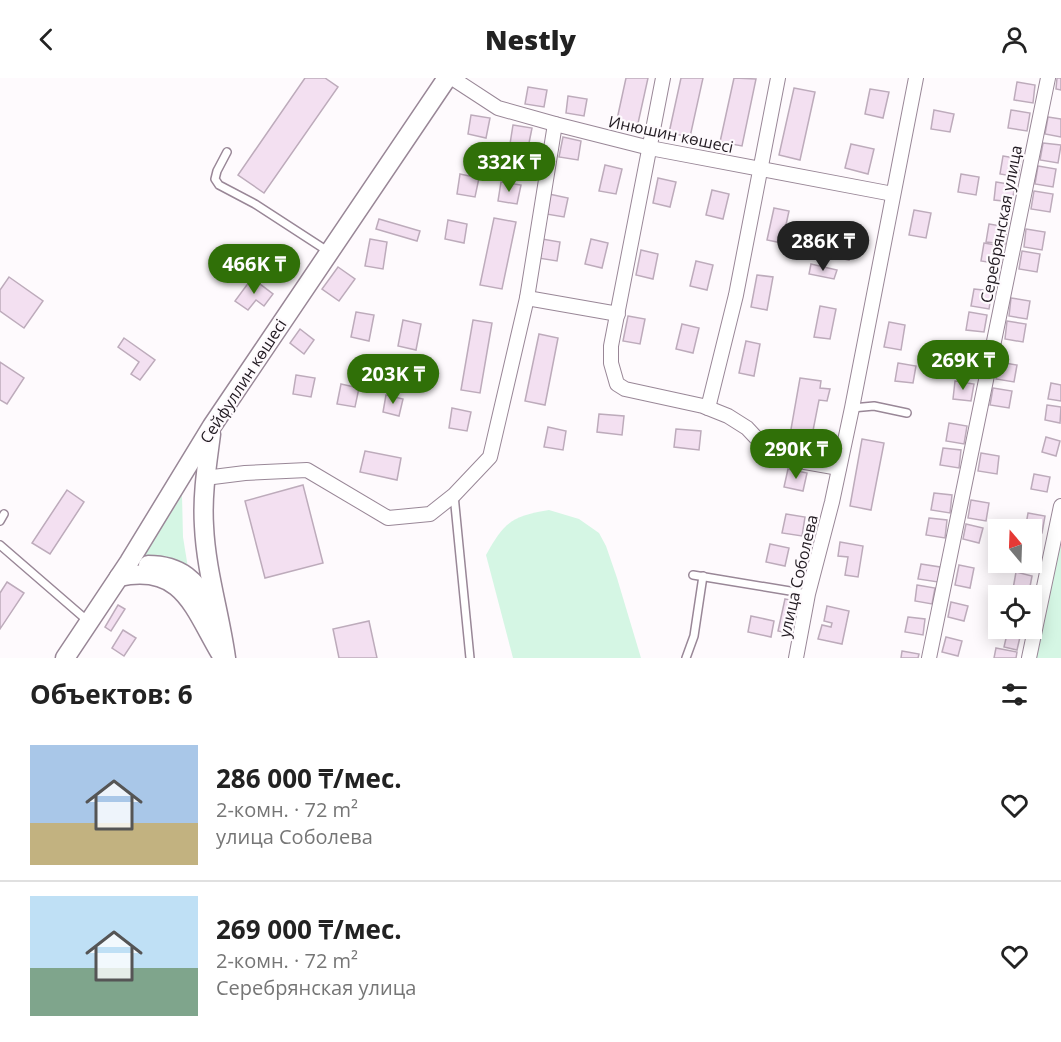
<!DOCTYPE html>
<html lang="ru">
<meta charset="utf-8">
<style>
body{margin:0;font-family:"Open Sans",sans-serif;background:#f6f6f6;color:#222;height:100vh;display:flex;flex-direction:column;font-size:22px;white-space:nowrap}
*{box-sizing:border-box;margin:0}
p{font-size:20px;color:#767676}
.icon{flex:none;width:33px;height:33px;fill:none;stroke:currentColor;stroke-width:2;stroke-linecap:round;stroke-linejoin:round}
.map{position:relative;height:580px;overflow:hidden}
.panel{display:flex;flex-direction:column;background:#fff;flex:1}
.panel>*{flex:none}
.needle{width:39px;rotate:341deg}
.buttons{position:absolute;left:988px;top:441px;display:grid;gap:12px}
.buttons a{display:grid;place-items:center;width:54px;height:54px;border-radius:0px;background:#fff;box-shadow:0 3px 15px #0003;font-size:30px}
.price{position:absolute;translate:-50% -51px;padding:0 14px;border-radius:21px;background:#307008;color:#fff;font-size:20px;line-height:39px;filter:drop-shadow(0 2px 3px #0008)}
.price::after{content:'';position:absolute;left:50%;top:36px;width:18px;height:14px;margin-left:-9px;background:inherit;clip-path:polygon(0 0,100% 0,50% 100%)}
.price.selected{background:#222;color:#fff}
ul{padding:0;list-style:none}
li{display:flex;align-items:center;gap:18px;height:150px;padding:0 30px}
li+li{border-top:2px solid #e0e0e0}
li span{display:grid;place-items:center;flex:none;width:168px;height:120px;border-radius:0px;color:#555}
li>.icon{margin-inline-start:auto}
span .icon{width:72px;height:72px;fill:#fffc;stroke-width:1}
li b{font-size:26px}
h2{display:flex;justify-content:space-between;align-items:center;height:72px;padding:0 30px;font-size:26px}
header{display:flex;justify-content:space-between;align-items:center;height:78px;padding:0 30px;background:#fff;font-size:27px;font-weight:800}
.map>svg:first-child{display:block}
.green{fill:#d5f6e4}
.building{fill:#f3e0f1;stroke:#bdabbb;stroke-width:1.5}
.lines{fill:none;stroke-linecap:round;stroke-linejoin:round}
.service-casing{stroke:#998797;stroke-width:10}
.minor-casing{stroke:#998797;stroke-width:16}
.secondary-casing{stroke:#998797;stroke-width:21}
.service{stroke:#fff;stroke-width:7}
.minor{stroke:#fff;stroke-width:14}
.secondary{stroke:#fff;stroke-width:18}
.labels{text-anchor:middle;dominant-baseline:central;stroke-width:4.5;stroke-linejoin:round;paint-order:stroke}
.street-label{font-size:16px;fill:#211a21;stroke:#fefafd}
</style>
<header><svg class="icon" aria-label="back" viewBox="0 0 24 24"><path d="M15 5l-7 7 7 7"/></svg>Nestly<svg class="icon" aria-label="person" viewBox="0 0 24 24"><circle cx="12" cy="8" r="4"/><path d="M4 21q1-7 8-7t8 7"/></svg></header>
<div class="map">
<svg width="1061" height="580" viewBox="0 0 1061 580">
<rect width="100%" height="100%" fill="#fefafd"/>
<g class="green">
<polygon points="182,417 183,459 188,490 167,481 144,478"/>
<path d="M 549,432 L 579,441 L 599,455 L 606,468 L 617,500 L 641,580 L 513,580 L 486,477 C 504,444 512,438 549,432 Z"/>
<polygon points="1061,468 1061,580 1034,580 1055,479"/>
</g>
<g class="building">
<polygon points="305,0 325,0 338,9 264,115 238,97"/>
<polygon points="626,0 648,0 637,50 616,46"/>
<polygon points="681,0 703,0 690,59 669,55"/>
<polygon points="734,0 756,1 742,68 720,64"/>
<polygon points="1057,0 1061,0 1061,12 1056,11"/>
<polygon points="1017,4 1035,7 1033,25 1014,22"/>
<polygon points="528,9 547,12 544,29 525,26"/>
<polygon points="794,10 815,14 800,82 779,77"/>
<polygon points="870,11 889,14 883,40 865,36"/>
<polygon points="568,18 587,21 584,38 566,35"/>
<polygon points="934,32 954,36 950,54 931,51"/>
<polygon points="1011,32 1030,35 1027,53 1008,50"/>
<polygon points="471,37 490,40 486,60 468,56"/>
<polygon points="1048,39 1061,41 1061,59 1045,56"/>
<polygon points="513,47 532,50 528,70 510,66"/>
<polygon points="563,59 581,63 578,82 559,79"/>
<polygon points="1043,65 1061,67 1058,85 1040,82"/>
<polygon points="851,66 874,71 868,96 845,90"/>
<polygon points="1003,78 1021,81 1018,99 1000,96"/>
<polygon points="605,87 622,91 616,116 599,113"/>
<polygon points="1038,88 1056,91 1053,109 1035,106"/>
<polygon points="460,96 479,100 475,119 457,116"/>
<polygon points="961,96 979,99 976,117 958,114"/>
<polygon points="658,100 676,104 670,129 653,125"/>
<polygon points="501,104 521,107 517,126 498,123"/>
<polygon points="996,104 1015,107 1012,124 994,122"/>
<polygon points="712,112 729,116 723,141 706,137"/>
<polygon points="1034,113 1053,116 1050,134 1031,131"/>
<polygon points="549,116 568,120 564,139 546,136"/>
<polygon points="774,130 789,133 782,165 767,162"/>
<polygon points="914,132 931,135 926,160 909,157"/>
<polygon points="494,140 516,144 502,211 480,207"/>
<polygon points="379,141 420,153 417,163 376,151"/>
<polygon points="448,142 467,146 464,165 445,161"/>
<polygon points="833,146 856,151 849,182 826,177"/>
<polygon points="989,146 1007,149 1005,166 986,164"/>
<polygon points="1026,151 1045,154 1042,172 1024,169"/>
<polygon points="370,161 387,164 383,191 365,188"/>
<polygon points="542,161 560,164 557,183 538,180"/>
<polygon points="591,161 608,165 602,190 585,186"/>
<polygon points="984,165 1002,168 999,186 981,183"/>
<polygon points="641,172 658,176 653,201 636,197"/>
<polygon points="1022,173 1040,176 1037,194 1019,191"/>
<polygon points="696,183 713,187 707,212 690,208"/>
<polygon points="811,186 837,192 834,201 809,196"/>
<polygon points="338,189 355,201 339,223 322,211"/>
<polygon points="757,197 773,199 767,232 751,229"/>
<polygon points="9,199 43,223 24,250 0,233 0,212"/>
<polygon points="252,200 273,216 264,228 256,222 248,232 235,223"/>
<polygon points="974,211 992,213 989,231 971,228"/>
<polygon points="1011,220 1030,223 1027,241 1009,238"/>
<polygon points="820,228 836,231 830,261 814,259"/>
<polygon points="356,234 374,237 369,263 351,259"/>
<polygon points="969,234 987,237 984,254 966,252"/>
<polygon points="628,238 645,241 640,266 623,263"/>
<polygon points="403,242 421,246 416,272 398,268"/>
<polygon points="473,242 492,245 480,315 461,312"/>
<polygon points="1007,243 1026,246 1023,264 1005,261"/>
<polygon points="889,244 905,247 901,272 884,269"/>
<polygon points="682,246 699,250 693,275 676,271"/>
<polygon points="300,251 314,262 304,276 290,265"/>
<polygon points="539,256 558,260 545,327 525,323"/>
<polygon points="124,260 155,282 140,302 131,296 139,284 118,269"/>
<polygon points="746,263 760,266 754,298 739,295"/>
<polygon points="961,278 980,280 977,298 958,295"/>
<polygon points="0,284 24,300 7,326 0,322"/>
<polygon points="999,284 1017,287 1014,304 996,301"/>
<polygon points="898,285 916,288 913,305 895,303"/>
<polygon points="296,297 315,300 311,319 293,316"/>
<polygon points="800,300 821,303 820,310 830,311 827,323 819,322 808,378 787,374"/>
<polygon points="955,303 974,306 971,323 953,321"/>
<polygon points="1051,305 1061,307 1061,323 1048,321"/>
<polygon points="341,306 359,310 355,329 337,326"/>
<polygon points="993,310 1012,313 1009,330 990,327"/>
<polygon points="386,317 403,321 399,338 383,334"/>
<polygon points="1047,327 1061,329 1060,345 1045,342"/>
<polygon points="452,330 471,334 467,353 449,350"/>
<polygon points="599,336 624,338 622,357 597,354"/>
<polygon points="949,345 967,348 964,366 946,363"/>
<polygon points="548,349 566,353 563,372 544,369"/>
<polygon points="676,351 701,353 699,372 674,369"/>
<polygon points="1046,359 1060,363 1056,378 1042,374"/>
<polygon points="862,361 884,365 871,432 850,428"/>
<polygon points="943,370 961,372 959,390 940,387"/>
<polygon points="365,373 401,380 397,402 360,394"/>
<polygon points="981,375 999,378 997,396 978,393"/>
<polygon points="788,391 807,395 803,413 784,409"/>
<polygon points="1034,396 1050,399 1047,414 1031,411"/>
<polygon points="303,407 323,485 265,500 245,423"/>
<polygon points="67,412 84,424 50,476 32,465"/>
<polygon points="934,415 952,417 950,435 931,432"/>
<polygon points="971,422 989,425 986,443 968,440"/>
<polygon points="1028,435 1045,438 1042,455 1025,452"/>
<polygon points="786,436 805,439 802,458 782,455"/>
<polygon points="929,440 947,442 945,460 926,457"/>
<polygon points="966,446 983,450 979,465 963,461"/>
<polygon points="1032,459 1041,461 1037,477 1032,476"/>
<polygon points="840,464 863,468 858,499 845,497 848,479 838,478"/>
<polygon points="770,466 789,470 785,488 766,484"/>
<polygon points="921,486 940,489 938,504 918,501"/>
<polygon points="959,487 974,490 970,510 955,507"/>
<polygon points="1016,494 1032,498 1029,514 1013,511"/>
<polygon points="7,504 24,515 0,551 0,515"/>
<polygon points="917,507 935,510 932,526 915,523"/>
<polygon points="785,521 795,523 788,555 778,553"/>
<polygon points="951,524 968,528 964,543 948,539"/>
<polygon points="118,527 125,531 111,553 105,549"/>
<polygon points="827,528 849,533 842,566 818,561 822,547 831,549 832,545 824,543"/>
<polygon points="751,538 774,543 771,559 748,554"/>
<polygon points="908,539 925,541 923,557 905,554"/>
<polygon points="369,543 377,580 339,580 333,551"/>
<polygon points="123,552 136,560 124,578 112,570"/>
<polygon points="1007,556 1020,559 1017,572 1004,569"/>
<polygon points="946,559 962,563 958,578 942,574"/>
<polygon points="996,570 1017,574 1016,580 994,580"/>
<polygon points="902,573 919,576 918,580 901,580"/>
</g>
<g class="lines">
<g class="service-casing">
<g id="service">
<polyline points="227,74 217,93 215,101 219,107 255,126 329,174"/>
<polyline points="852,330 874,328 907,335"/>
<polyline points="454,417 470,580"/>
<polyline points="0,443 4,436"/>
<polyline points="0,467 89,544"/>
<polyline points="693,497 808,516"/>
<polyline points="686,580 694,558 703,498"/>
</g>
</g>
<g class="minor-casing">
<g id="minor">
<polyline points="452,0 498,30 555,46 650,70 893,116"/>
<polyline points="663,0 611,268 611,285 617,306 625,311 703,328 728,338 747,350 762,366 788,381 839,390"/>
<polyline points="527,220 618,236"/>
<polyline points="708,330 736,217 778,0"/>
<polyline points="205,400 245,395 307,392 388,440 430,436 454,417 490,379 527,220 555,46"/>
<polyline points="796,580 808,516 832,424 852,330 916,0"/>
<polyline points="929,580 1048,0"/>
<polyline points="1029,580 1061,428"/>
</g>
</g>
<g class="secondary-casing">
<g id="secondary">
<path d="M 211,356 C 207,387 202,417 204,448 C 206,493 220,536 226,580"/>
<path d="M 148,487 C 181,487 197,503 212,530"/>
<path d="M 119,499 C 184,485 194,532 222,578"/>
<polyline points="65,580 129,484 212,348 447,0"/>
</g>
</g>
<use href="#service" class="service"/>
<use href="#minor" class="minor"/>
<use href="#secondary" class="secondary"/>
</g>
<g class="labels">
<g class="street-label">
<text transform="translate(671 56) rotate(12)">Инюшин көшесі</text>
<text transform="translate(1001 146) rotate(-79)">Серебрянская улица</text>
<text transform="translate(243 303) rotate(-57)">Сейфуллин көшесі</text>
<text transform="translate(798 498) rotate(-77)">улица Соболева</text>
</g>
</g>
</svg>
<div class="buttons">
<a><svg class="needle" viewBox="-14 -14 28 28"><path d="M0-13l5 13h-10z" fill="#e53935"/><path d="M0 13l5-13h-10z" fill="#767676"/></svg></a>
<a><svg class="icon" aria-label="locate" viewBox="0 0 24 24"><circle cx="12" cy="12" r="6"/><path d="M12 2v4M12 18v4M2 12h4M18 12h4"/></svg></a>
</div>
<b class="price" style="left:509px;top:115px">332K ₸</b>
<b class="price selected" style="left:823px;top:194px">286K ₸</b>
<b class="price" style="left:254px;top:217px">466K ₸</b>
<b class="price" style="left:963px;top:313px">269K ₸</b>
<b class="price" style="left:393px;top:327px">203K ₸</b>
<b class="price" style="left:796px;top:402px">290K ₸</b>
</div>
<section class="panel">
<h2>Объектов: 6<svg class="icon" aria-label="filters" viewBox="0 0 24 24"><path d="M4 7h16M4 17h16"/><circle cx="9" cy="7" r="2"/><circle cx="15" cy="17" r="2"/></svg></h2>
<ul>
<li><span style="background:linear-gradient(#a9c7e8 65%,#c2b280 0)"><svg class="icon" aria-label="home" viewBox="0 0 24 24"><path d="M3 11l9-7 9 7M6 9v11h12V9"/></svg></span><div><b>286 000 ₸/мес.</b><p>2-комн. · 72 m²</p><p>улица Соболева</p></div><svg class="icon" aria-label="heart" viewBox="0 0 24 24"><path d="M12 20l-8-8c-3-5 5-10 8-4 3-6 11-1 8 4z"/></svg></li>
<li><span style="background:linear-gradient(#bfe0f5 60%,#7fa58c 0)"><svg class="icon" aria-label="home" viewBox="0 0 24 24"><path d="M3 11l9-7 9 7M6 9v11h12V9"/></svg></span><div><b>269 000 ₸/мес.</b><p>2-комн. · 72 m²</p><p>Серебрянская улица</p></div><svg class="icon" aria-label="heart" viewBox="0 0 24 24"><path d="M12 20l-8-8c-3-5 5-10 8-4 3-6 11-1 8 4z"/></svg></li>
</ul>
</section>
